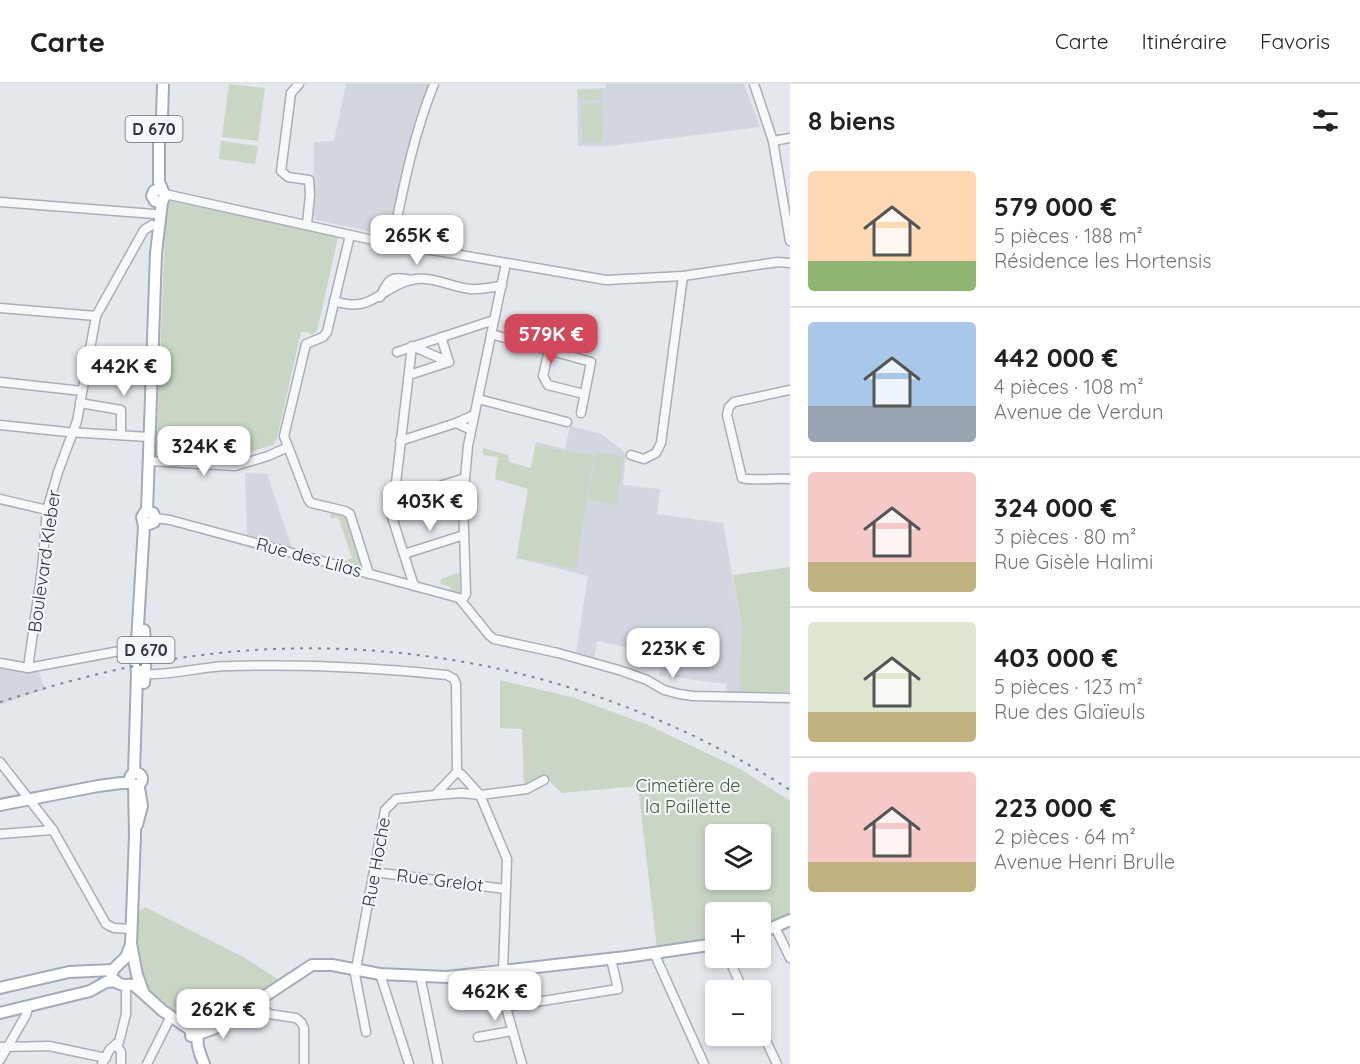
<!DOCTYPE html>
<html lang="fr">
<meta charset="utf-8">
<style>
body{margin:0;font-family:Quicksand,sans-serif;background:#f2f2f2;color:#202124;height:100vh;display:flex;flex-direction:column;font-size:22px;white-space:nowrap}
*{box-sizing:border-box;margin:0}
p{font-size:20px;color:#757577}
.icon{flex:none;width:33px;height:33px;fill:none;stroke:currentColor;stroke-width:2;stroke-linecap:round;stroke-linejoin:round}
.map{position:relative;flex:1;overflow:hidden}
.details{display:flex;flex-direction:column;background:#fff;width:570px}
.details>*{flex:none}
.controls{position:absolute;left:705px;top:740px;display:grid;gap:12px}
.controls a{display:grid;place-items:center;width:66px;height:66px;border-radius:6px;background:#fff;box-shadow:0 3px 9px #0003;font-size:30px}
.price{position:absolute;translate:-50% -51px;padding:0 14px;border-radius:12px;background:#fff;color:#222;font-size:20px;line-height:39px;filter:drop-shadow(0 2px 3px #0008)}
.price::after{content:'';position:absolute;left:50%;top:36px;width:18px;height:14px;margin-left:-9px;background:inherit;clip-path:polygon(0 0,100% 0,50% 100%)}
.price.active{background:#d1495b;color:#fff}
ul{padding:0;list-style:none}
li{display:flex;align-items:center;gap:18px;height:150px;padding:0 18px}
li+li{border-top:2px solid #e0e0e0}
li span{display:grid;place-items:center;flex:none;width:168px;height:120px;border-radius:6px;color:#555}
li>.icon{margin-inline-start:auto}
span .icon{width:72px;height:72px;fill:#fffc;stroke-width:1}
li b{font-size:26px}
h2{display:flex;justify-content:space-between;align-items:center;height:72px;padding:0 18px;font-size:26px}
header{display:flex;align-items:center;gap:36px;box-sizing:border-box;height:84px;padding:0 30px;background:#fff;border-bottom:2px solid #e0e0e0}
header strong{font-size:28px}
nav{display:flex;gap:33px;margin-inline-start:auto;font-size:21px}
main{display:flex;flex:1;min-height:0}
.map>svg:first-child{display:block}
.built{fill:#d2d6de}
.green{fill:#c9d6c5;fill-rule:evenodd}
.lines{fill:none;stroke-linecap:round;stroke-linejoin:round}
.minor-casing{stroke:#a9aeb7;stroke-width:11}
.major-casing{stroke:#a3abb8;stroke-width:14}
.minor{stroke:#f7f8fa;stroke-width:8}
.major{stroke:#fff;stroke-width:10}
.rail{stroke:#7d8696;stroke-width:2;stroke-dasharray:3 6;stroke-linecap:butt}
.labels{text-anchor:middle;dominant-baseline:central;stroke-width:4.5;stroke-linejoin:round;paint-order:stroke}
.shield{fill:#f4f6f9;stroke:#676e7b;stroke-width:1.5}
.shield-label{font-size:16px;font-weight:bold;fill:#2b3445}
.street-label{font-size:18px;fill:#2b3445;stroke:#f4f6f9}
.park-label{font-size:18px;fill:#3f6138;stroke:#f4f6f9}
</style>
<header>
<strong>Carte</strong>
<nav><a>Carte</a><a>Itinéraire</a><a>Favoris</a></nav>
</header>
<main>
<div class="map">
<svg width="790" height="980" viewBox="0 0 790 980">
<rect width="100%" height="100%" fill="#e4e7ec"/>
<g class="built">
<polygon points="346,0 431,0 420,28 390,146 382,150 316,136 313,131 314,58 334,57"/>
<polygon points="606,0 744,0 760,43 610,62 578,62 577,5 606,4"/>
<polygon points="570,342 601,350 626,369 623,401 660,405 657,430 723,439 742,544 739,590 741,608 726,608 726,600 673,593 672,587 667,587 666,593 659,592 663,569 658,563 648,566 630,561 626,563 597,557 594,574 576,569 588,492 516,474 536,358 565,365"/>
<polygon points="245,389 267,390 292,464 247,452"/>
<polygon points="0,585 38,586 45,605 0,621"/>
</g>
<g class="green">
<polygon points="229,0 265,4 258,57 222,53"/>
<rect x="578" y="6" width="23" height="10"/>
<polygon points="602,19 603,58 583,59 581,20"/>
<polygon points="221,57 258,62 255,80 219,75"/>
<polygon points="172,117 338,153 317,247 312,251 307,248 301,248 277,354 273,361 230,374 215,376 156,374 166,121"/>
<polygon points="535,362 594,371 576,484 517,474 528,405 495,395 498,373 483,371 483,364 508,371 509,378 531,384"/>
<polygon points="596,368 624,373 616,420 588,416"/>
<polygon points="332,427 346,432 362,478 358,482 344,477 352,474 338,433 331,435 330,431"/>
<polygon points="790,483 790,608 741,608 739,590 742,544 733,491"/>
<polygon points="460,488 460,509 450,507 451,503 440,500 441,495"/>
<path d="M 500,596 L 575,614 L 648,641 L 740,685 L 790,717 L 790,832 L 774,835 L 761,843 L 760,828 L 716,828 L 715,855 L 657,865 L 638,702 L 562,709 L 544,692 L 524,701 L 522,645 L 500,644 ZM 716,750 L 760,750 L 760,795 L 716,795 Z"/>
<polygon points="145,823 243,873 281,897 228,931 206,939 186,937 173,929 147,905 135,868 136,827 142,826"/>
</g>
<g class="lines">
<g class="minor-casing">
<g id="minor">
<polyline points="299,0 291,9 281,87 288,93 309,96 310,111 307,140"/>
<polyline points="754,0 773,57 790,157"/>
<polyline points="773,57 790,54"/>
<polyline points="165,110 373,156 606,196 683,192 778,178 790,179"/>
<polyline points="0,118 154,130"/>
<polyline points="350,151 327,248 323,253 306,260 284,352 308,415 311,419 345,427 350,430 369,490"/>
<path d="M 392,159 C 403,105 413,52 434,0"/>
<path d="M 380,213 C 389,195 390,191 412,196"/>
<path d="M 334,217 C 373,230 379,204 411,196 C 432,191 450,203 470,205 C 480,206 491,203 502,202"/>
<polyline points="0,224 96,232"/>
<polyline points="491,250 591,278 581,329"/>
<polyline points="549,266 543,292 548,301 584,310"/>
<polyline points="397,268 494,236"/>
<polyline points="409,291 449,278 441,253"/>
<polyline points="0,298 82,307"/>
<path d="M 790,306 L 734,318 L 729,323 L 727,331 L 742,394 C 750,397 779,394 790,395"/>
<polyline points="478,315 567,338"/>
<polyline points="80,319 121,326 121,351"/>
<polyline points="0,341 67,348 149,353"/>
<polyline points="471,346 456,339 474,331"/>
<polyline points="400,357 456,339"/>
<polyline points="631,371 644,375 656,369 661,359 683,192"/>
<polyline points="149,377 235,382 268,372 288,363"/>
<polyline points="0,415 47,426"/>
<polyline points="392,417 465,394"/>
<polyline points="155,434 170,436 459,514 489,551 494,555 558,569 622,587 647,596 664,606 679,610 693,612 790,614"/>
<polyline points="404,470 464,451"/>
<polyline points="414,502 392,433 412,262 449,278"/>
<polyline points="462,516 466,510 463,415 468,362 506,179"/>
<polyline points="0,579 28,584 136,564"/>
<polyline points="28,584 42,485 47,426 58,388 77,337 96,232 144,146 152,141"/>
<path d="M 144,590 C 170,592 203,582 231,582 C 305,580 373,583 447,591 L 454,595 L 456,600 L 457,688"/>
<polyline points="0,678 53,746 106,840 114,844 132,845"/>
<polyline points="0,750 53,746"/>
<polyline points="374,788 505,805"/>
<polyline points="775,843 790,874"/>
<polyline points="654,869 704,980"/>
<polyline points="728,873 743,906"/>
<polyline points="354,885 366,948"/>
<polyline points="356,885 385,726 396,715 435,711"/>
<polyline points="503,887 507,775 480,711 461,690 457,688 435,711 462,709 480,711 527,705 544,696"/>
<polyline points="496,888 522,980"/>
<polyline points="380,890 409,980"/>
<polyline points="420,891 438,980"/>
<polyline points="257,919 269,930 296,934 301,938 304,944 304,980"/>
<polyline points="505,923 618,905 611,875"/>
<polyline points="760,944 777,980"/>
<polyline points="478,953 512,947"/>
<polyline points="116,960 121,968 121,980"/>
<polyline points="0,963 49,962 106,974"/>
<polyline points="0,976 26,931 29,921"/>
<polyline points="102,980 110,965 119,958 126,930 126,901"/>
<polyline points="147,980 171,932"/>
</g>
</g>
<g class="major-casing">
<g id="major">
<polyline points="162,107 159,105 154,107 152,112 155,117 162,118 165,112 159,98 159,42 162,35 163,0"/>
<polyline points="147,427 156,169 162,118"/>
<polyline points="144,599 146,568 144,546"/>
<circle cx="136" cy="695" r="6"/>
<polyline points="134,689 137,591 136,574 144,442 142,433 145,428 153,429 155,434 154,438 149,440 144,438"/>
<polyline points="134,701 135,751 131,860 137,891 143,907"/>
<polyline points="0,721 98,702 121,699 131,699"/>
<polyline points="137,741 142,722 139,704"/>
<polyline points="760,849 790,836"/>
<path d="M 131,860 C 129,865 128,870 125,874 C 121,879 100,892 120,900 C 125,902 130,900 134,901 L 163,927 L 191,946"/>
<polyline points="0,904 69,888 113,886"/>
<polyline points="0,929 90,907 106,898 116,897"/>
<polyline points="199,950 215,944 233,933 312,881 332,881 380,890 447,893 626,873 716,860"/>
<path d="M 198,952 L 191,952 L 192,945 L 196,944 L 199,948 C 195,960 200,969 204,980"/>
</g>
</g>
<use href="#minor" class="minor"/>
<use href="#major" class="major"/>
<path class="rail" d="M 0,618 C 59,599 119,583 180,574 C 391,542 611,590 790,706"/>
</g>
<g class="labels">
<g class="shield">
<rect x="125.5" y="32" width="57" height="26" rx="4.5"/>
<rect x="117.5" y="553" width="57" height="26" rx="4.5"/>
</g>
<g class="shield-label">
<text x="154" y="45">D 670</text>
<text x="146" y="566">D 670</text>
</g>
<g class="street-label">
<text transform="translate(309 473) rotate(15)">Rue des Lilas</text>
<text transform="translate(44 477) rotate(-82)">Boulevard Kleber</text>
<text transform="translate(376 778) rotate(-80)">Rue Hoche</text>
<text transform="translate(440 796) rotate(7)">Rue Grelot</text>
</g>
<g class="park-label">
<text x="688" y="701">Cimetière de<tspan x="688" dy="21">la Paillette</tspan></text>
</g>
</g>
</svg>
<div class="controls">
<a><svg class="icon" aria-label="layers" viewBox="0 0 24 24"><path d="M12 4l9 5-9 5-9-5zM3 14l9 5 9-5"/></svg></a>
<a>+</a>
<a>−</a>
</div>
<b class="price" style="left:417px;top:182px">265K €</b>
<b class="price active" style="left:551px;top:281px">579K €</b>
<b class="price" style="left:124px;top:313px">442K €</b>
<b class="price" style="left:204px;top:393px">324K €</b>
<b class="price" style="left:430px;top:448px">403K €</b>
<b class="price" style="left:673px;top:595px">223K €</b>
<b class="price" style="left:495px;top:938px">462K €</b>
<b class="price" style="left:223px;top:956px">262K €</b>
</div>
<section class="details">
<h2>8 biens<svg class="icon" aria-label="filters" viewBox="0 0 24 24"><path d="M4 7h16M4 17h16"/><circle cx="9" cy="7" r="2"/><circle cx="15" cy="17" r="2"/></svg></h2>
<ul>
<li><span style="background:linear-gradient(#ffd9b3 75%,#8fb573 0)"><svg class="icon" aria-label="home" viewBox="0 0 24 24"><path d="M3 11l9-7 9 7M6 9v11h12V9"/></svg></span><div><b>579 000 €</b><p>5 pièces · 188 m²</p><p>Résidence les Hortensis</p></div></li>
<li><span style="background:linear-gradient(#a9c7e8 70%,#9aa5b1 0)"><svg class="icon" aria-label="home" viewBox="0 0 24 24"><path d="M3 11l9-7 9 7M6 9v11h12V9"/></svg></span><div><b>442 000 €</b><p>4 pièces · 108 m²</p><p>Avenue de Verdun</p></div></li>
<li><span style="background:linear-gradient(#f6c9c9 75%,#c2b280 0)"><svg class="icon" aria-label="home" viewBox="0 0 24 24"><path d="M3 11l9-7 9 7M6 9v11h12V9"/></svg></span><div><b>324 000 €</b><p>3 pièces · 80 m²</p><p>Rue Gisèle Halimi</p></div></li>
<li><span style="background:linear-gradient(#dfe7d0 75%,#c2b280 0)"><svg class="icon" aria-label="home" viewBox="0 0 24 24"><path d="M3 11l9-7 9 7M6 9v11h12V9"/></svg></span><div><b>403 000 €</b><p>5 pièces · 123 m²</p><p>Rue des Glaïeuls</p></div></li>
<li><span style="background:linear-gradient(#f6c9c9 75%,#c2b280 0)"><svg class="icon" aria-label="home" viewBox="0 0 24 24"><path d="M3 11l9-7 9 7M6 9v11h12V9"/></svg></span><div><b>223 000 €</b><p>2 pièces · 64 m²</p><p>Avenue Henri Brulle</p></div></li>
</ul>
</section>
</main>
